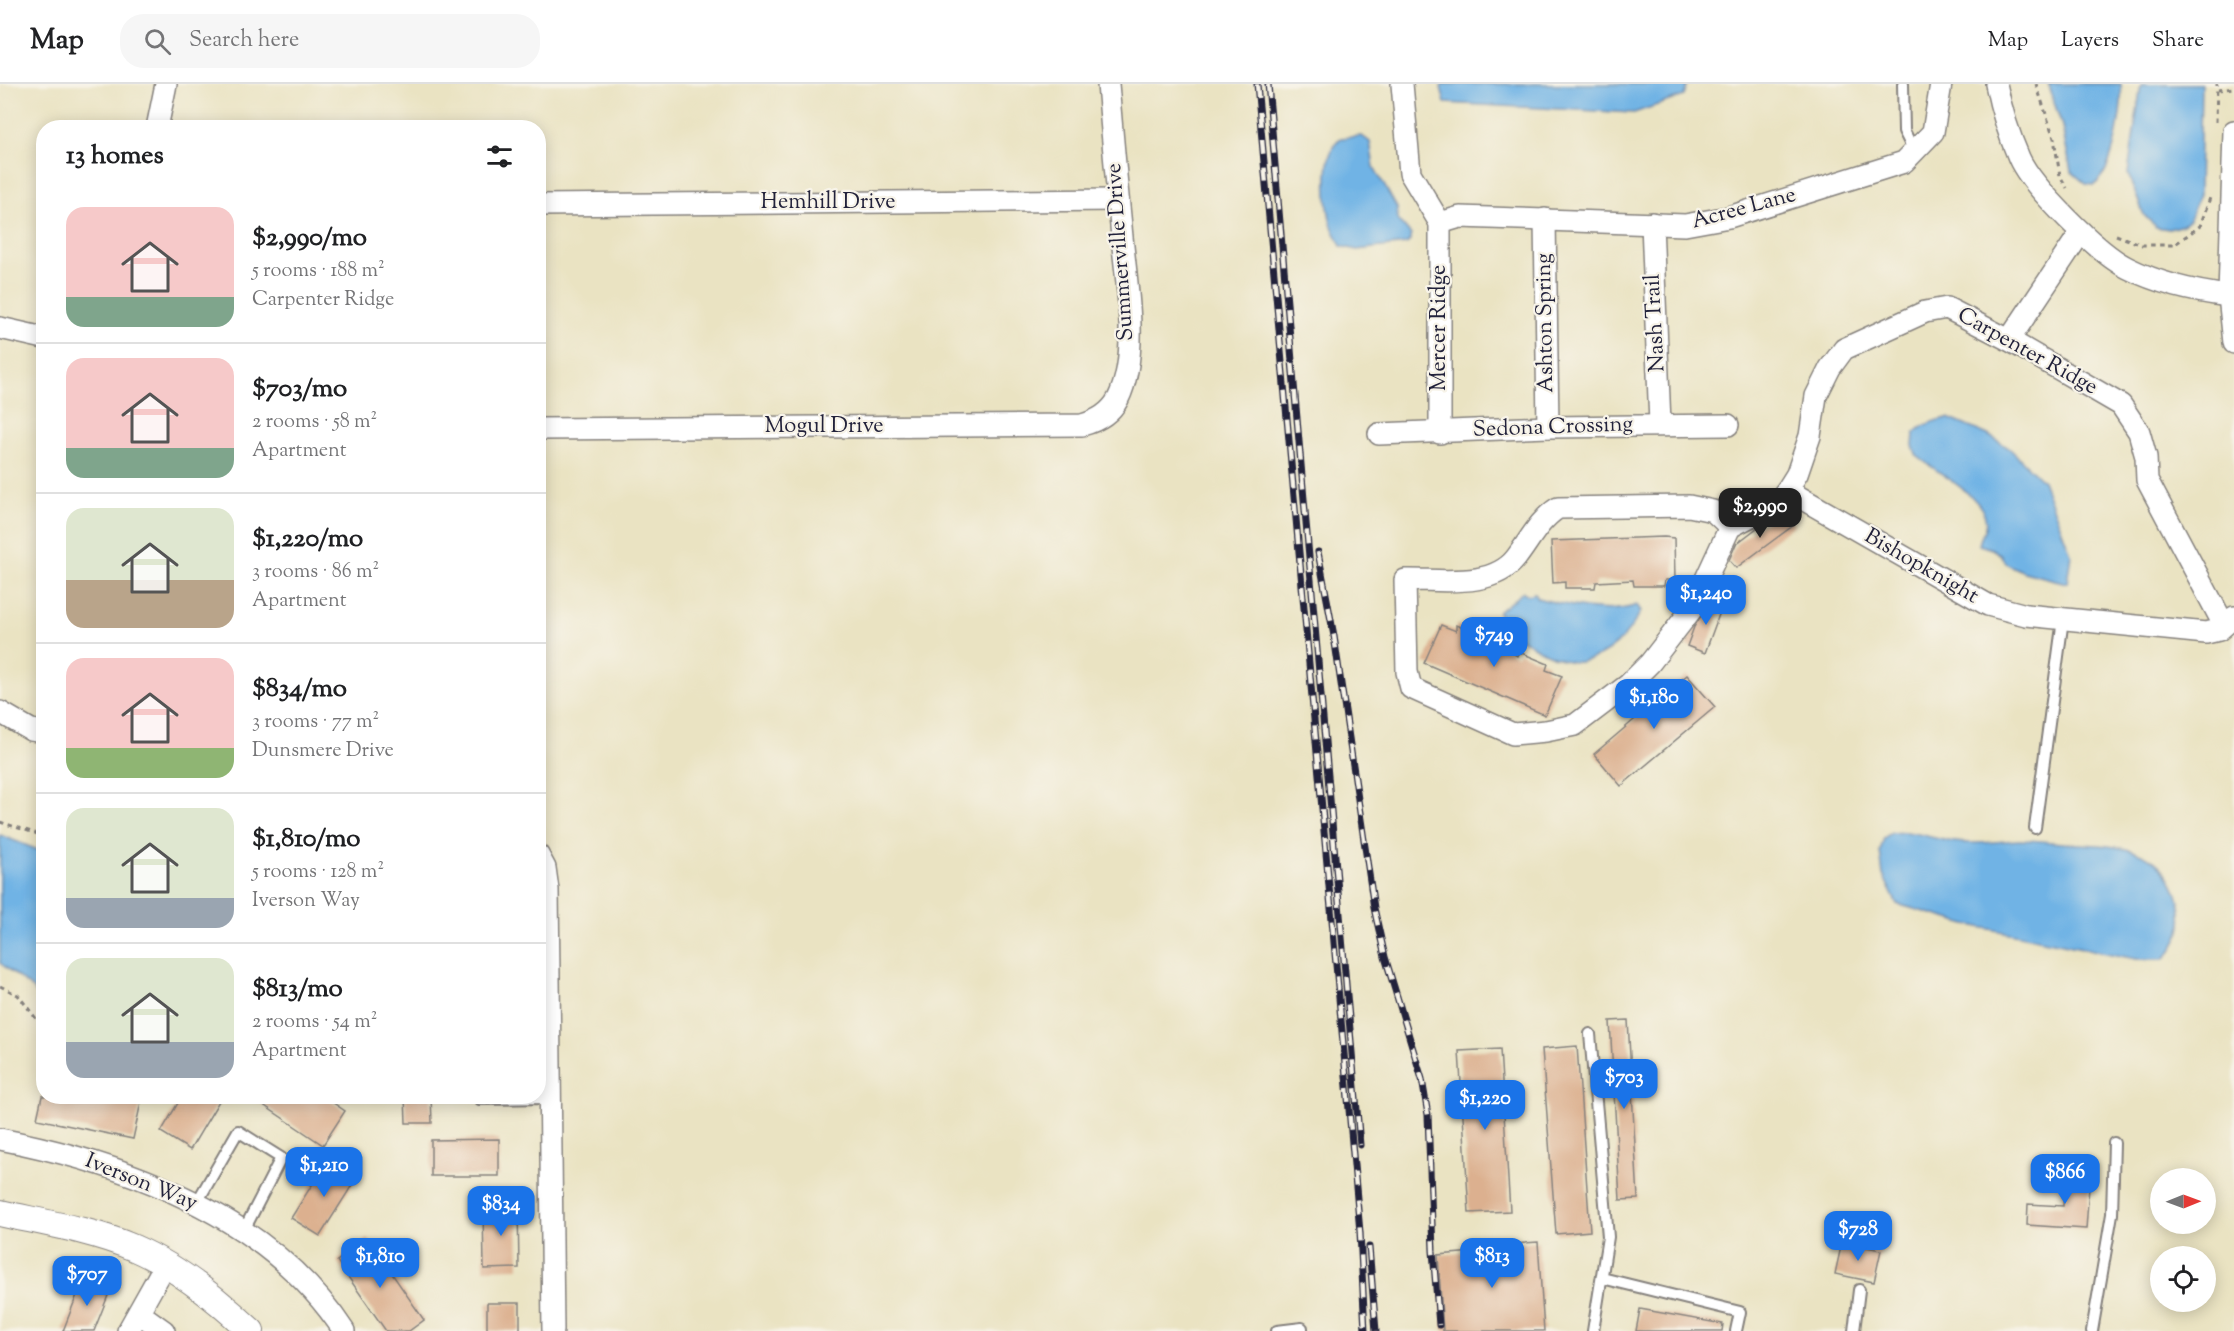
<!DOCTYPE html>
<meta charset="utf-8">
<style>
body{margin:0;font-family:"Sorts Mill Goudy",serif;background:#f6f6f6;color:#202124;height:100vh;display:flex;flex-direction:column;font-size:22px;white-space:nowrap}
*{box-sizing:border-box;margin:0}
p{font-size:20px;color:#757577}
.icon{flex:none;width:33px;height:33px;fill:none;stroke:currentColor;stroke-width:2;stroke-linecap:round;stroke-linejoin:round}
.map{position:relative;flex:1;overflow:hidden}
.panel{position:absolute;left:36px;top:36px;width:510px;height:984px;display:flex;flex-direction:column;background:#fff;border-radius:24px;box-shadow:0 3px 15px #0003}
.panel>*{flex:none}
.needle{width:39px;rotate:89deg}
.tools{position:absolute;left:2150px;top:1084px;display:grid;gap:12px}
.tools a{display:grid;place-items:center;width:66px;height:66px;border-radius:50%;background:#fff;box-shadow:0 3px 15px #0003;font-size:30px}
.price{position:absolute;translate:-50% -51px;padding:0 14px;border-radius:12px;background:#1a73e8;color:#fff;font-size:20px;line-height:39px;filter:drop-shadow(0 2px 3px #0008)}
.price::after{content:'';position:absolute;left:50%;top:36px;width:18px;height:14px;margin-left:-9px;background:inherit;clip-path:polygon(0 0,100% 0,50% 100%)}
.price.selected{background:#222;color:#fff}
ul{padding:0;list-style:none}
li{display:flex;align-items:center;gap:18px;height:150px;padding:0 30px}
li+li{border-top:2px solid #e0e0e0}
li span{display:grid;place-items:center;flex:none;width:168px;height:120px;border-radius:18px;color:#555}
li>.icon{margin-inline-start:auto}
span .icon{width:72px;height:72px;fill:#fffc;stroke-width:1}
li b{font-size:26px}
h2{display:flex;justify-content:space-between;align-items:center;height:72px;padding:0 30px;font-size:26px}
header{display:flex;align-items:center;gap:36px;box-sizing:border-box;height:84px;padding:0 30px;background:#fff;border-bottom:2px solid #e0e0e0}
header strong{font-size:28px}
nav{display:flex;gap:33px;margin-inline-start:auto;font-size:21px}
.search{width:420px;height:54px;background:#f6f6f6;display:flex;align-items:center;gap:15px;box-sizing:border-box;padding:0 21px;border-radius:24px;color:#757577;font-size:22px}
.map>svg:first-child{display:block}
.water{fill:#70b3e5;stroke:#496a90;stroke-width:1.5}
.building{fill:#dcb08f}
.lines{fill:none;stroke-linecap:round;stroke-linejoin:round}
.service-casing{stroke:#86827e;stroke-width:14}
.minor-casing{stroke:#86827e;stroke-width:24}
.tertiary-casing{stroke:#86827e;stroke-width:28}
.path{stroke:#86827e;stroke-width:3;stroke-dasharray:4.5 4.5;stroke-linecap:butt}
.service{stroke:#fff;stroke-width:10}
.minor{stroke:#fff;stroke-width:21}
.tertiary{stroke:#fff;stroke-width:26}
.rail-casing{stroke:#22223b;stroke-width:7}
.rail{stroke:#f7f3e8;stroke-width:4.5;stroke-dasharray:14;stroke-linecap:butt}
.labels{text-anchor:middle;dominant-baseline:central;stroke-width:4.5;stroke-linejoin:round;paint-order:stroke}
.street-label{font-size:22px;fill:#22223b;stroke:#f7f3e8}
</style>
<header>
<strong>Map</strong>
<div class="search"><svg class="icon" aria-label="search" viewBox="0 0 24 24"><circle cx="10" cy="10" r="6"/><path d="M15 15l6 6"/></svg>Search here</div>
<nav><a>Map</a><a>Layers</a><a>Share</a></nav>
</header>
<div class="map">
<svg width="2234" height="1247" viewBox="0 0 2234 1247">
<rect width="100%" height="100%" fill="#f7f3e8"/>
<filter id="ink" filterUnits="userSpaceOnUse"><feTurbulence type="fractalNoise" baseFrequency=".0167" numOctaves="2"/><feDisplacementMap in="SourceGraphic" scale="12" xChannelSelector="R" yChannelSelector="G"/><feConvolveMatrix kernelMatrix="1 2 1 2 8 2 1 2 1" color-interpolation-filters="sRGB"/></filter>
<filter id="wash" filterUnits="userSpaceOnUse"><feTurbulence type="fractalNoise" baseFrequency=".008" numOctaves="4" result="noise"/><feDisplacementMap in="SourceGraphic" scale="24" xChannelSelector="R" yChannelSelector="G"/><feGaussianBlur stdDeviation="1.35" result="paint"/><feColorMatrix in="noise" values="0 0 0 0 0 0 0 0 0 0 0 0 0 0 0 0 0 1.4 0 .05"/><feComposite in="paint" operator="in"/></filter>
<g filter="url(#wash)">
<rect width="100%" height="100%" fill="#eae3c2"/>
<g class="water">
<polygon points="1444,0 1688,0 1684,12 1634,29 1445,19 1441,3"/>
<path d="M 2048,0 L 2121,0 C 2123,23 2114,88 2094,101 L 2086,100 L 2071,87 L 2062,42 Z"/>
<polygon points="2141,0 2201,0 2199,111 2189,136 2183,141 2169,145 2156,143 2144,131 2128,90"/>
<path d="M 1362,52 L 1370,58 L 1374,83 L 1397,124 L 1398,136 L 1411,151 L 1411,157 L 1406,160 L 1357,166 L 1341,162 C 1338,153 1331,144 1330,135 C 1326,116 1322,66 1341,54 Z"/>
<path d="M 1948,334 L 1988,351 L 2009,364 L 2043,397 L 2071,470 L 2067,499 L 2024,488 L 2005,479 L 2000,470 L 1992,465 L 1979,461 C 1980,454 1984,449 1985,443 C 1993,416 1934,387 1917,372 L 1913,362 L 1914,350 C 1923,340 1935,336 1948,334 Z"/>
<path d="M 1523,508 L 1528,511 L 1535,509 L 1537,514 C 1565,521 1609,532 1637,521 L 1641,527 C 1629,551 1609,573 1580,578 C 1560,581 1502,549 1498,528 Z"/>
<path d="M 1906,748 C 1923,750 1939,756 1955,758 C 1976,761 1998,757 2019,756 C 2039,756 2058,759 2078,760 C 2124,762 2166,765 2179,817 C 2185,841 2180,857 2164,875 L 2136,875 L 1970,841 L 1897,820 L 1883,791 L 1880,767 L 1884,754 L 1891,749 Z"/>
<polygon points="0,751 43,768 43,920 33,905 0,879"/>
</g>
<g id="blocks">
<g class="building">
<polygon points="1785,429 1794,441 1736,484 1729,476 1736,460 1761,441"/>
<polygon points="1664,453 1674,454 1675,496 1665,496 1664,502 1634,502 1633,496 1596,498 1595,504 1565,504 1565,498 1553,499 1551,457"/>
<polygon points="1712,513 1724,517 1705,569 1687,562 1694,543"/>
<polygon points="1441,541 1456,547 1456,541 1488,554 1517,572 1519,568 1548,580 1546,586 1562,592 1545,631 1424,579"/>
<polygon points="1687,591 1715,623 1621,702 1594,670"/>
<polygon points="1628,936 1638,1115 1620,1116 1610,937"/>
<polygon points="1577,962 1590,1147 1556,1150 1542,965"/>
<polygon points="1500,965 1510,1127 1469,1129 1459,967"/>
<polygon points="42,1012 117,1012 141,1018 133,1055 37,1035"/>
<polygon points="182,1012 222,1012 190,1066 161,1048"/>
<polygon points="250,1012 323,1012 345,1027 323,1061"/>
<polygon points="405,1012 431,1012 432,1039 406,1039"/>
<polygon points="499,1055 499,1092 431,1092 431,1056"/>
<polygon points="327,1077 356,1095 320,1152 291,1134"/>
<polygon points="2065,1087 2090,1089 2086,1145 2027,1141 2028,1120 2063,1122"/>
<polygon points="518,1121 519,1184 484,1185 483,1122"/>
<polygon points="368,1155 424,1236 409,1247 386,1247 337,1177"/>
<polygon points="1538,1158 1544,1247 1443,1247 1438,1171 1473,1168 1473,1163"/>
<polygon points="1842,1158 1881,1166 1874,1198 1835,1190"/>
<polygon points="84,1193 111,1204 94,1247 63,1247"/>
<rect x="487" y="1219" width="33" height="28"/>
<polygon points="1640,1225 1723,1240 1722,1247 1636,1247"/>
</g>
</g>
</g>
<g filter="url(#ink)">
<use href="#blocks" fill-opacity="0" stroke="#86827e" stroke-width="1.5"/>
<g class="lines">
<g class="service-casing">
<g id="service">
<polyline points="1903,0 1904,47 1914,67"/>
<polyline points="2035,744 2063,535"/>
<polyline points="1590,950 1608,1153 1593,1247"/>
<polyline points="478,1012 480,1015 549,1014"/>
<polyline points="196,1120 238,1047 281,1074 243,1148"/>
<polyline points="1602,1194 1740,1228 1736,1247"/>
<polyline points="1277,1247 1302,1244 1302,1247"/>
<polyline points="1854,1247 1859,1206"/>
<polyline points="2092,1247 2112,1130 2114,1059"/>
</g>
</g>
<g class="minor-casing">
<g id="minor">
<polyline points="1402,0 1410,89 1440,139 1460,133 1685,141 1729,133 1904,78 1933,48 1941,0"/>
<path d="M 1996,0 C 2001,25 2009,51 2019,74 C 2032,103 2099,170 2128,184 C 2158,199 2196,208 2229,212"/>
<polyline points="157,44 166,0"/>
<polyline points="2234,47 2229,212 2234,259"/>
<polyline points="538,121 1118,116"/>
<polyline points="1545,135 1548,343"/>
<polyline points="1652,139 1660,340"/>
<polyline points="0,244 44,254"/>
<polyline points="2009,256 2081,148"/>
<path d="M 538,345 L 1082,341 C 1097,337 1110,330 1118,315 C 1141,268 1125,193 1121,142 C 1116,95 1112,47 1108,0"/>
<polyline points="1440,349 1440,139"/>
<polyline points="1379,350 1548,343 1728,341"/>
<polyline points="1787,406 1988,521 2026,531 2206,549 2219,546 2234,533"/>
<path d="M 1730,443 L 1713,427 L 1689,422 L 1558,424 C 1539,436 1530,456 1516,474 C 1492,505 1440,495 1405,496 L 1407,588 L 1411,604 L 1513,650 L 1546,647 L 1575,641 L 1629,600 L 1650,579 L 1692,525 L 1730,443 L 1778,418 L 1787,406 L 1797,390 L 1810,352 L 1816,312 L 1830,284 L 1844,265 L 1925,228 L 1947,224 L 2009,256 L 2121,321 L 2139,348 L 2146,373 L 2147,396 L 2224,541"/>
<polyline points="0,628 31,646 44,648"/>
<polyline points="538,771 545,784 548,806 553,1247"/>
<path d="M 0,1055 C 128,1080 269,1132 344,1247"/>
<polyline points="139,1229 164,1247"/>
<polyline points="128,1247 165,1181"/>
</g>
</g>
<g class="tertiary-casing">
<path id="tertiary" d="M 0,1129 C 45,1139 92,1146 134,1164 C 178,1183 217,1215 251,1247"/>
</g>
<g class="path">
<polyline points="2036,0 2054,54 2060,92 2067,104"/>
<polyline points="2218,6 2234,4"/>
<polyline points="2216,38 2217,0"/>
<polyline points="2116,151 2142,161 2174,161 2200,142 2211,111"/>
<polyline points="0,738 44,752"/>
<polyline points="0,902 18,911 44,945"/>
</g>
<use href="#service" class="service"/>
<use href="#minor" class="minor"/>
<use href="#tertiary" class="tertiary"/>
<g class="rail-casing">
<g id="rail">
<polyline points="1257,0 1360,1148 1365,1247"/>
<polyline points="1268,0 1360,1061"/>
<polyline points="1318,468 1334,552 1374,824 1385,873 1422,995 1428,1031 1433,1167 1439,1241"/>
<polyline points="1369,1163 1376,1247"/>
</g>
</g>
<use href="#rail" class="rail"/>
</g>
</g>
<g class="labels">
<g class="street-label">
<text x="828" y="119">Hemhill Drive</text>
<text transform="translate(1744 125) rotate(-15)">Acree Lane</text>
<text transform="translate(1121 168) rotate(-94)">Summerville Drive</text>
<text transform="translate(1546 239) rotate(-91)">Ashton Spring</text>
<text transform="translate(1656 239) rotate(-93)">Nash Trail</text>
<text transform="translate(1440 244) rotate(-90)">Mercer Ridge</text>
<text transform="translate(2027 268) rotate(29)">Carpenter Ridge</text>
<text x="824" y="343">Mogul Drive</text>
<text transform="translate(1553 344) rotate(-2)">Sedona Crossing</text>
<text transform="translate(1921 483) rotate(30)">Bishopknight</text>
<text transform="translate(141 1099) rotate(22)">Iverson Way</text>
</g>
</g>
</svg>
<div class="tools">
<a><svg class="needle" viewBox="-14 -14 28 28"><path d="M0-13l5 13h-10z" fill="#e53935"/><path d="M0 13l5-13h-10z" fill="#757577"/></svg></a>
<a><svg class="icon" aria-label="locate" viewBox="0 0 24 24"><circle cx="12" cy="12" r="6"/><path d="M12 2v4M12 18v4M2 12h4M18 12h4"/></svg></a>
</div>
<b class="price selected" style="left:1760px;top:455px">$2,990</b>
<b class="price" style="left:1706px;top:542px">$1,240</b>
<b class="price" style="left:1494px;top:584px">$749</b>
<b class="price" style="left:1654px;top:646px">$1,180</b>
<b class="price" style="left:1624px;top:1026px">$703</b>
<b class="price" style="left:1485px;top:1047px">$1,220</b>
<b class="price" style="left:324px;top:1114px">$1,210</b>
<b class="price" style="left:2065px;top:1121px">$866</b>
<b class="price" style="left:501px;top:1153px">$834</b>
<b class="price" style="left:1858px;top:1178px">$728</b>
<b class="price" style="left:380px;top:1205px">$1,810</b>
<b class="price" style="left:1492px;top:1205px">$813</b>
<b class="price" style="left:87px;top:1223px">$707</b>
<section class="panel">
<h2>13 homes<svg class="icon" aria-label="filters" viewBox="0 0 24 24"><path d="M4 7h16M4 17h16"/><circle cx="9" cy="7" r="2"/><circle cx="15" cy="17" r="2"/></svg></h2>
<ul>
<li><span style="background:linear-gradient(#f6c9c9 75%,#7fa58c 0)"><svg class="icon" aria-label="home" viewBox="0 0 24 24"><path d="M3 11l9-7 9 7M6 9v11h12V9"/></svg></span><div><b>$2,990/mo</b><p>5 rooms · 188 m²</p><p>Carpenter Ridge</p></div></li>
<li><span style="background:linear-gradient(#f6c9c9 75%,#7fa58c 0)"><svg class="icon" aria-label="home" viewBox="0 0 24 24"><path d="M3 11l9-7 9 7M6 9v11h12V9"/></svg></span><div><b>$703/mo</b><p>2 rooms · 58 m²</p><p>Apartment</p></div></li>
<li><span style="background:linear-gradient(#dfe7d0 60%,#b9a48a 0)"><svg class="icon" aria-label="home" viewBox="0 0 24 24"><path d="M3 11l9-7 9 7M6 9v11h12V9"/></svg></span><div><b>$1,220/mo</b><p>3 rooms · 86 m²</p><p>Apartment</p></div></li>
<li><span style="background:linear-gradient(#f6c9c9 75%,#8fb573 0)"><svg class="icon" aria-label="home" viewBox="0 0 24 24"><path d="M3 11l9-7 9 7M6 9v11h12V9"/></svg></span><div><b>$834/mo</b><p>3 rooms · 77 m²</p><p>Dunsmere Drive</p></div></li>
<li><span style="background:linear-gradient(#dfe7d0 75%,#9aa5b1 0)"><svg class="icon" aria-label="home" viewBox="0 0 24 24"><path d="M3 11l9-7 9 7M6 9v11h12V9"/></svg></span><div><b>$1,810/mo</b><p>5 rooms · 128 m²</p><p>Iverson Way</p></div></li>
<li><span style="background:linear-gradient(#dfe7d0 70%,#9aa5b1 0)"><svg class="icon" aria-label="home" viewBox="0 0 24 24"><path d="M3 11l9-7 9 7M6 9v11h12V9"/></svg></span><div><b>$813/mo</b><p>2 rooms · 54 m²</p><p>Apartment</p></div></li>
</ul>
</section>
</div>
